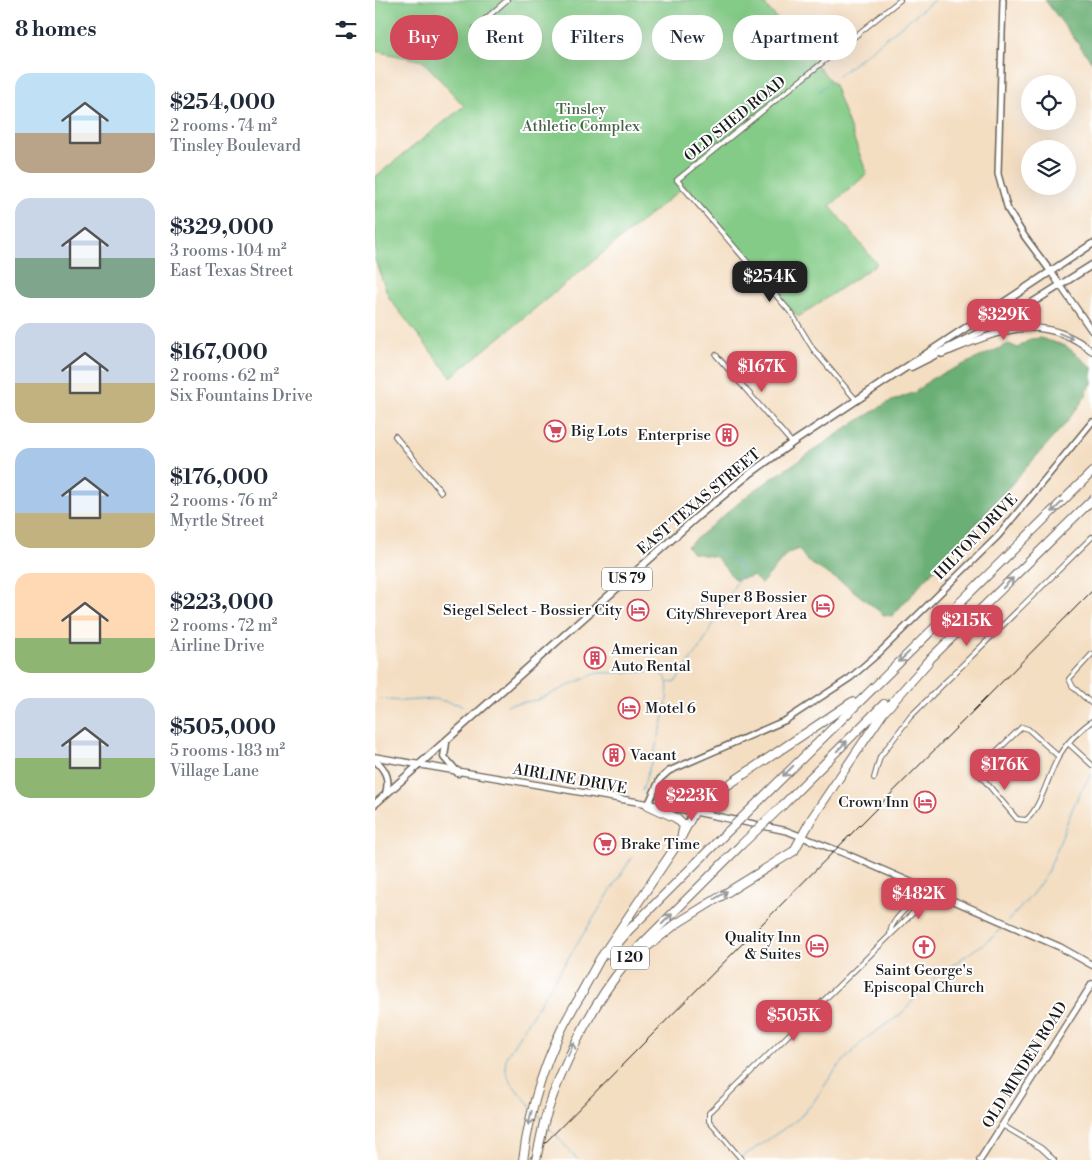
<!DOCTYPE html>
<meta charset="utf-8">
<style>
body{margin:0;font-family:"Libre Bodoni",serif;background:#f6f6f7;color:#1f2937;height:100vh;display:flex;flex-direction:column;font-size:19px;white-space:nowrap}
*{box-sizing:border-box;margin:0}
p{font-size:16px;color:#747a83}
.icon{flex:none;width:28px;height:28px;fill:none;stroke:currentColor;stroke-width:2;stroke-linecap:round;stroke-linejoin:round}
.map{position:relative;flex:1;overflow:hidden}
.sheet{display:flex;flex-direction:column;background:#fff;width:375px}
.sheet>*{flex:none}
.banner{position:absolute;left:15px;top:15px;width:475px;height:45px;display:flex;gap:10px}
.fabs{position:absolute;left:646px;top:75px;display:grid;gap:10px}
.fabs a{display:grid;place-items:center;width:55px;height:55px;border-radius:50%;background:#fff;box-shadow:0 5px 20px #0002;font-size:25px}
.price{position:absolute;translate:-50% -42px;padding:0 11px;border-radius:10px;background:#d1495b;color:#fff;font-size:16px;line-height:32px;filter:drop-shadow(0 1px 2px #0008)}
.price::after{content:'';position:absolute;left:50%;top:30px;width:15px;height:11px;margin-left:-8px;background:inherit;clip-path:polygon(0 0,100% 0,50% 100%)}
.price.selected{background:#222;color:#fff}
ul{padding:0;list-style:none}
li{display:flex;align-items:center;gap:15px;height:125px;padding:0 15px}
li span{display:grid;place-items:center;flex:none;width:140px;height:100px;border-radius:15px;color:#555}
li>.icon{margin-inline-start:auto}
span .icon{width:60px;height:60px;fill:#fffc;stroke-width:1}
li b{font-size:21px}
h2{display:flex;justify-content:space-between;align-items:center;height:60px;padding:0 15px;font-size:21px}
.pill{padding:0 18px;border-radius:22px;background:#fff;box-shadow:0 5px 20px #0002;font-size:18px;line-height:45px}
.pill.selected{background:#d1495b;color:#fff}
main{display:flex;flex:1;min-height:0}
.map>svg:first-child{display:block}
.green{fill:#84cb87;stroke:#507452}
.forest{fill:#6baf74;stroke:#446648}
.lines{fill:none;stroke-linecap:round;stroke-linejoin:round}
.stream{stroke:#4aa6c8;stroke-width:1}
.minor-casing{stroke:#686056;stroke-width:6}
.tertiary-casing{stroke:#686056;stroke-width:8}
.secondary-casing{stroke:#686056;stroke-width:8}
.primary-casing{stroke:#686056;stroke-width:9}
.motorway-casing{stroke:#686056;stroke-width:10}
.minor{stroke:#fff;stroke-width:4}
.tertiary{stroke:#fff;stroke-width:5}
.secondary{stroke:#fff;stroke-width:5.5}
.primary{stroke:#fff;stroke-width:6}
.motorway{stroke:#fff;stroke-width:8}
.rail{stroke:#1c1c1c;stroke-width:1}
.motorway-bridge-casing{stroke:#686056;stroke-width:10;stroke-linecap:butt}
.motorway-bridge{stroke:#fff;stroke-width:8}
.oneway{stroke:#999}
.labels{text-anchor:middle;dominant-baseline:central;stroke-width:4;stroke-linejoin:round;paint-order:stroke}
.shield{fill:#fff;stroke:#606060;stroke-width:1}
.shield-label{font-size:14px;font-weight:bold;fill:#1c1c1c}
.park-label{font-size:15px;fill:#466247;stroke:#fff}
.street-label{font-size:15px;fill:#1c1c1c;stroke:#fff}
.poi-label{font-size:15px;fill:#1c1c1c;stroke:#fff;text-anchor:start}
</style>
<main>
<section class="sheet">
<h2>8 homes<svg class="icon" aria-label="filters" viewBox="0 0 24 24"><path d="M4 7h16M4 17h16"/><circle cx="9" cy="7" r="2"/><circle cx="15" cy="17" r="2"/></svg></h2>
<ul>
<li><span style="background:linear-gradient(#bfe0f5 60%,#b9a48a 0)"><svg class="icon" aria-label="home" viewBox="0 0 24 24"><path d="M3 11l9-7 9 7M6 9v11h12V9"/></svg></span><div><b>$254,000</b><p>2 rooms · 74 m²</p><p>Tinsley Boulevard</p></div></li>
<li><span style="background:linear-gradient(#c9d6e8 60%,#7fa58c 0)"><svg class="icon" aria-label="home" viewBox="0 0 24 24"><path d="M3 11l9-7 9 7M6 9v11h12V9"/></svg></span><div><b>$329,000</b><p>3 rooms · 104 m²</p><p>East Texas Street</p></div></li>
<li><span style="background:linear-gradient(#c9d6e8 60%,#c2b280 0)"><svg class="icon" aria-label="home" viewBox="0 0 24 24"><path d="M3 11l9-7 9 7M6 9v11h12V9"/></svg></span><div><b>$167,000</b><p>2 rooms · 62 m²</p><p>Six Fountains Drive</p></div></li>
<li><span style="background:linear-gradient(#a9c7e8 65%,#c2b280 0)"><svg class="icon" aria-label="home" viewBox="0 0 24 24"><path d="M3 11l9-7 9 7M6 9v11h12V9"/></svg></span><div><b>$176,000</b><p>2 rooms · 76 m²</p><p>Myrtle Street</p></div></li>
<li><span style="background:linear-gradient(#ffd9b3 65%,#8fb573 0)"><svg class="icon" aria-label="home" viewBox="0 0 24 24"><path d="M3 11l9-7 9 7M6 9v11h12V9"/></svg></span><div><b>$223,000</b><p>2 rooms · 72 m²</p><p>Airline Drive</p></div></li>
<li><span style="background:linear-gradient(#c9d6e8 60%,#8fb573 0)"><svg class="icon" aria-label="home" viewBox="0 0 24 24"><path d="M3 11l9-7 9 7M6 9v11h12V9"/></svg></span><div><b>$505,000</b><p>5 rooms · 183 m²</p><p>Village Lane</p></div></li>
</ul>
</section>
<div class="map">
<svg width="717" height="1160" viewBox="0 0 717 1160">
<rect width="100%" height="100%" fill="#fff"/>
<filter id="ink" filterUnits="userSpaceOnUse"><feTurbulence type="fractalNoise" baseFrequency=".02" numOctaves="2"/><feDisplacementMap in="SourceGraphic" scale="10" xChannelSelector="R" yChannelSelector="G"/><feConvolveMatrix kernelMatrix="1 2 1 2 8 2 1 2 1" color-interpolation-filters="sRGB"/></filter>
<filter id="wash" filterUnits="userSpaceOnUse"><feTurbulence type="fractalNoise" baseFrequency=".0096" numOctaves="4" result="noise"/><feDisplacementMap in="SourceGraphic" scale="20" xChannelSelector="R" yChannelSelector="G"/><feGaussianBlur stdDeviation="1.12" result="paint"/><feColorMatrix in="noise" values="0 0 0 0 0 0 0 0 0 0 0 0 0 0 0 0 0 1.4 0 .05"/><feComposite in="paint" operator="in"/></filter>
<g filter="url(#wash)">
<rect width="100%" height="100%" fill="#f4dec2"/>
<polygon class="green" points="0,0 386,0 459,85 492,174 455,206 502,264 423,317 310,186 76,377 14,298 0,260 0,177 89,106 48,61 0,51"/>
<g class="forest">
<polygon points="670,0 717,0 717,62"/>
<polygon points="665,338 691,346 717,367 717,384 711,391 712,395 691,423 578,550 570,554 571,557 517,616 509,615 471,585 432,561 424,549 413,553 386,584 378,576 360,580 341,557 318,553 312,546 377,492 479,423 512,403 540,392 556,379 634,344 643,348 655,339"/>
</g>
<g class="lines">
<g class="stream">
<polyline points="463,76 559,0"/>
<polyline points="444,91 457,81"/>
<polyline points="293,683 301,681 328,643 366,574 367,567 342,548"/>
<polyline points="5,699 26,701 59,699 87,705"/>
<path d="M 132,705 L 162,700 L 222,673 L 282,672 L 289,675 C 303,690 273,770 267,791"/>
<path d="M 632,922 C 648,905 665,888 675,866 C 689,836 696,801 717,774"/>
<path d="M 156,1106 C 143,1091 125,1076 132,1055 L 257,857"/>
<polyline points="160,1111 167,1119"/>
<polyline points="171,1124 203,1160"/>
<polyline points="363,1160 423,1119 437,1104 461,1069 489,1040 525,1015 560,977 618,937 630,925"/>
</g>
</g>
</g>
<g filter="url(#ink)">
<g class="lines">
<g class="minor-casing">
<g id="minor">
<polyline points="100,28 132,0"/>
<polyline points="341,355 417,443"/>
<polyline points="482,401 438,349 417,314 302,180 525,0"/>
<polyline points="20,436 66,492"/>
<polyline points="717,654 694,679 698,687 717,704"/>
<polyline points="693,743 717,765"/>
<path d="M 683,756 L 653,729 L 647,727 L 605,767 L 604,774 L 642,819 L 651,820 C 666,808 673,775 683,758 C 690,743 704,731 717,721"/>
<polyline points="499,778 505,757 535,717 717,537"/>
<path d="M 515,933 C 518,914 540,906 547,887"/>
<polyline points="627,1125 666,1148 679,1160"/>
<polyline points="367,1160 334,1121 334,1113 549,902 555,891"/>
</g>
</g>
<g class="tertiary-casing">
<g id="tertiary">
<polyline points="628,0 623,174 633,210 650,237 676,272"/>
<polyline points="273,805 285,779 294,771 411,720 475,678 505,652 623,536 717,422"/>
</g>
</g>
<g class="secondary-casing">
<g id="secondary">
<polyline points="676,272 717,331"/>
<path d="M 567,354 C 620,333 665,309 717,351"/>
<polyline points="0,757 321,812 412,831 471,854 685,947 717,965"/>
<polyline points="605,1160 717,984"/>
</g>
</g>
<g class="primary-casing">
<g id="primary">
<polyline points="536,367 633,318 717,265"/>
<polyline points="71,743 69,757 83,773"/>
<path d="M 0,760 C 11,770 15,779 11,794"/>
<polyline points="0,804 323,516 377,472 417,443 717,244"/>
</g>
</g>
<g class="motorway-casing">
<g id="motorway">
<polyline points="551,663 717,500"/>
<polyline points="385,800 717,472"/>
<polyline points="273,805 301,818 309,826 307,834"/>
<polyline points="408,805 509,704"/>
<polyline points="264,947 366,845"/>
<polyline points="234,954 253,931 344,840"/>
<polyline points="250,964 301,924 419,851 437,818 508,713 554,661"/>
<polyline points="205,995 225,959 303,843 323,805 477,702"/>
<path d="M 178,1095 C 197,1046 219,1002 252,962"/>
<path d="M 148,1160 C 156,1101 175,1042 208,992"/>
</g>
</g>
<use href="#minor" class="minor"/>
<use href="#tertiary" class="tertiary"/>
<use href="#secondary" class="secondary"/>
<use href="#primary" class="primary"/>
<use href="#motorway" class="motorway"/>
<polyline class="rail" points="153,1160 717,591"/>
<g class="motorway-bridge-casing">
<g id="motorway-bridge">
<polyline points="344,840 385,800"/>
<polyline points="366,845 408,805"/>
<polyline points="161,1160 169,1122 178,1095"/>
</g>
</g>
<use href="#motorway-bridge" class="motorway-bridge"/>
</g>
<defs><path id="oneway-shaft" d="M-6 0H5M1.5-3L5.5 0L1.5 3" fill="none" stroke-width="1.6" stroke-linecap="round" stroke-linejoin="round" transform="scale(1.25)"/></defs>
<g class="oneway">
<use href="#oneway-shaft" transform="translate(691 336) rotate(22)"/>
<use href="#oneway-shaft" transform="translate(682 507) rotate(135)"/>
<use href="#oneway-shaft" transform="translate(633 583) rotate(-45)"/>
<use href="#oneway-shaft" transform="translate(529 657) rotate(136)"/>
<use href="#oneway-shaft" transform="translate(467 746) rotate(-45)"/>
<use href="#oneway-shaft" transform="translate(413 771) rotate(135)"/>
<use href="#oneway-shaft" transform="translate(346 895) rotate(-32)"/>
<use href="#oneway-shaft" transform="translate(292 919) rotate(-45)"/>
<use href="#oneway-shaft" transform="translate(196 1049) rotate(-66)"/>
<use href="#oneway-shaft" transform="translate(155 1118) rotate(103)"/>
</g>
</g>
<defs>
<g id="supermarket-ring" transform="scale(1.125)"><circle r="9.5" fill="#fff" stroke="#d1495b" stroke-width="1.5"/><path d="M-6-5.5h2.5l.6 2H6L4.5 2H-2.5L-4.4-4H-6ZM-1.5 3.2a1.3 1.3 0 1 0 .1 0ZM3 3.2a1.3 1.3 0 1 0 .1 0Z" fill="#d1495b"/></g>
<g id="building-ring" transform="scale(1.125)"><circle r="9.5" fill="#fff" stroke="#d1495b" stroke-width="1.5"/><path d="M-4-6H4V6H1V3H-1V6H-4ZM-2.5-4.3h1.7v1.8h-1.7ZM.8-4.3h1.7v1.8H.8ZM-2.5-1h1.7V.8h-1.7ZM.8-1h1.7V.8H.8Z" fill="#d1495b"/></g>
<g id="hotel-ring" transform="scale(1.125)"><circle r="9.5" fill="#fff" stroke="#d1495b" stroke-width="1.5"/><path d="M-6-4.5h1.5V1H6V5H4.5V3h-9V5H-6ZM-4 0a1.8 1.8 0 1 1 3.6 0ZM.5 0V-2.5h3Q6-2.5 6 0Z" fill="#d1495b"/></g>
<g id="church-ring" transform="scale(1.125)"><circle r="9.5" fill="#fff" stroke="#d1495b" stroke-width="1.5"/><path d="M-1.2-6h2.4v3.5h3.3v2.4h-3.3V6h-2.4V-.1h-3.3v-2.4h3.3Z" fill="#d1495b"/></g>
</defs>
<g fill-rule="evenodd">
<use href="#supermarket-ring" x="180" y="431"/>
<use href="#building-ring" x="352" y="435"/>
<use href="#hotel-ring" x="448" y="606"/>
<use href="#hotel-ring" x="263" y="610"/>
<use href="#building-ring" x="220" y="658"/>
<use href="#hotel-ring" x="254" y="708"/>
<use href="#building-ring" x="239" y="755"/>
<use href="#hotel-ring" x="550" y="802"/>
<use href="#supermarket-ring" x="230" y="844"/>
<use href="#hotel-ring" x="442" y="946"/>
<use href="#church-ring" x="549" y="947"/>
</g>
<g class="labels">
<g class="shield">
<rect x="227" y="567.5" width="50" height="23" rx="4"/>
<rect x="236" y="946.5" width="38" height="23" rx="4"/>
</g>
<g class="shield-label">
<text x="252" y="579">US 79</text>
<text x="255" y="958">I 20</text>
</g>
<g class="park-label">
<text x="206" y="109">Tinsley<tspan x="206" dy="17">Athletic Complex</tspan></text>
</g>
<g class="street-label">
<text transform="translate(360 119) rotate(-39)">OLD SHED ROAD</text>
<text transform="translate(324 502) rotate(-40)">EAST TEXAS STREET</text>
<text transform="translate(601 537) rotate(-46)">HILTON DRIVE</text>
<text transform="translate(195 779) rotate(10)">AIRLINE DRIVE</text>
<text transform="translate(650 1065) rotate(-58)">OLD MINDEN ROAD</text>
</g>
<g class="poi-label">
<text x="196" y="431">Big Lots</text>
<text x="336" y="435" text-anchor="end">Enterprise</text>
<text x="432" y="597" text-anchor="end">Super 8 Bossier<tspan x="432" dy="17">City/Shreveport Area</tspan></text>
<text x="247" y="610" text-anchor="end">Siegel Select - Bossier City</text>
<text x="236" y="649">American<tspan x="236" dy="17">Auto Rental</tspan></text>
<text x="270" y="708">Motel 6</text>
<text x="255" y="755">Vacant</text>
<text x="534" y="802" text-anchor="end">Crown Inn</text>
<text x="246" y="844">Brake Time</text>
<text x="426" y="937" text-anchor="end">Quality Inn<tspan x="426" dy="17">&amp; Suites</tspan></text>
<text x="549" y="970" text-anchor="middle">Saint George's<tspan x="549" dy="17">Episcopal Church</tspan></text>
</g>
</g>
</svg>
<div class="fabs">
<a><svg class="icon" aria-label="locate" viewBox="0 0 24 24"><circle cx="12" cy="12" r="6"/><path d="M12 2v4M12 18v4M2 12h4M18 12h4"/></svg></a>
<a><svg class="icon" aria-label="layers" viewBox="0 0 24 24"><path d="M12 4l9 5-9 5-9-5zM3 14l9 5 9-5"/></svg></a>
</div>
<b class="price selected" style="left:395px;top:303px">$254K</b>
<b class="price" style="left:629px;top:341px">$329K</b>
<b class="price" style="left:387px;top:393px">$167K</b>
<b class="price" style="left:592px;top:647px">$215K</b>
<b class="price" style="left:630px;top:791px">$176K</b>
<b class="price" style="left:317px;top:822px">$223K</b>
<b class="price" style="left:544px;top:920px">$482K</b>
<b class="price" style="left:419px;top:1042px">$505K</b>
<div class="banner">
<a class="pill selected">Buy</a>
<a class="pill">Rent</a>
<a class="pill">Filters</a>
<a class="pill">New</a>
<a class="pill">Apartment</a>
</div>
</div>
</main>
